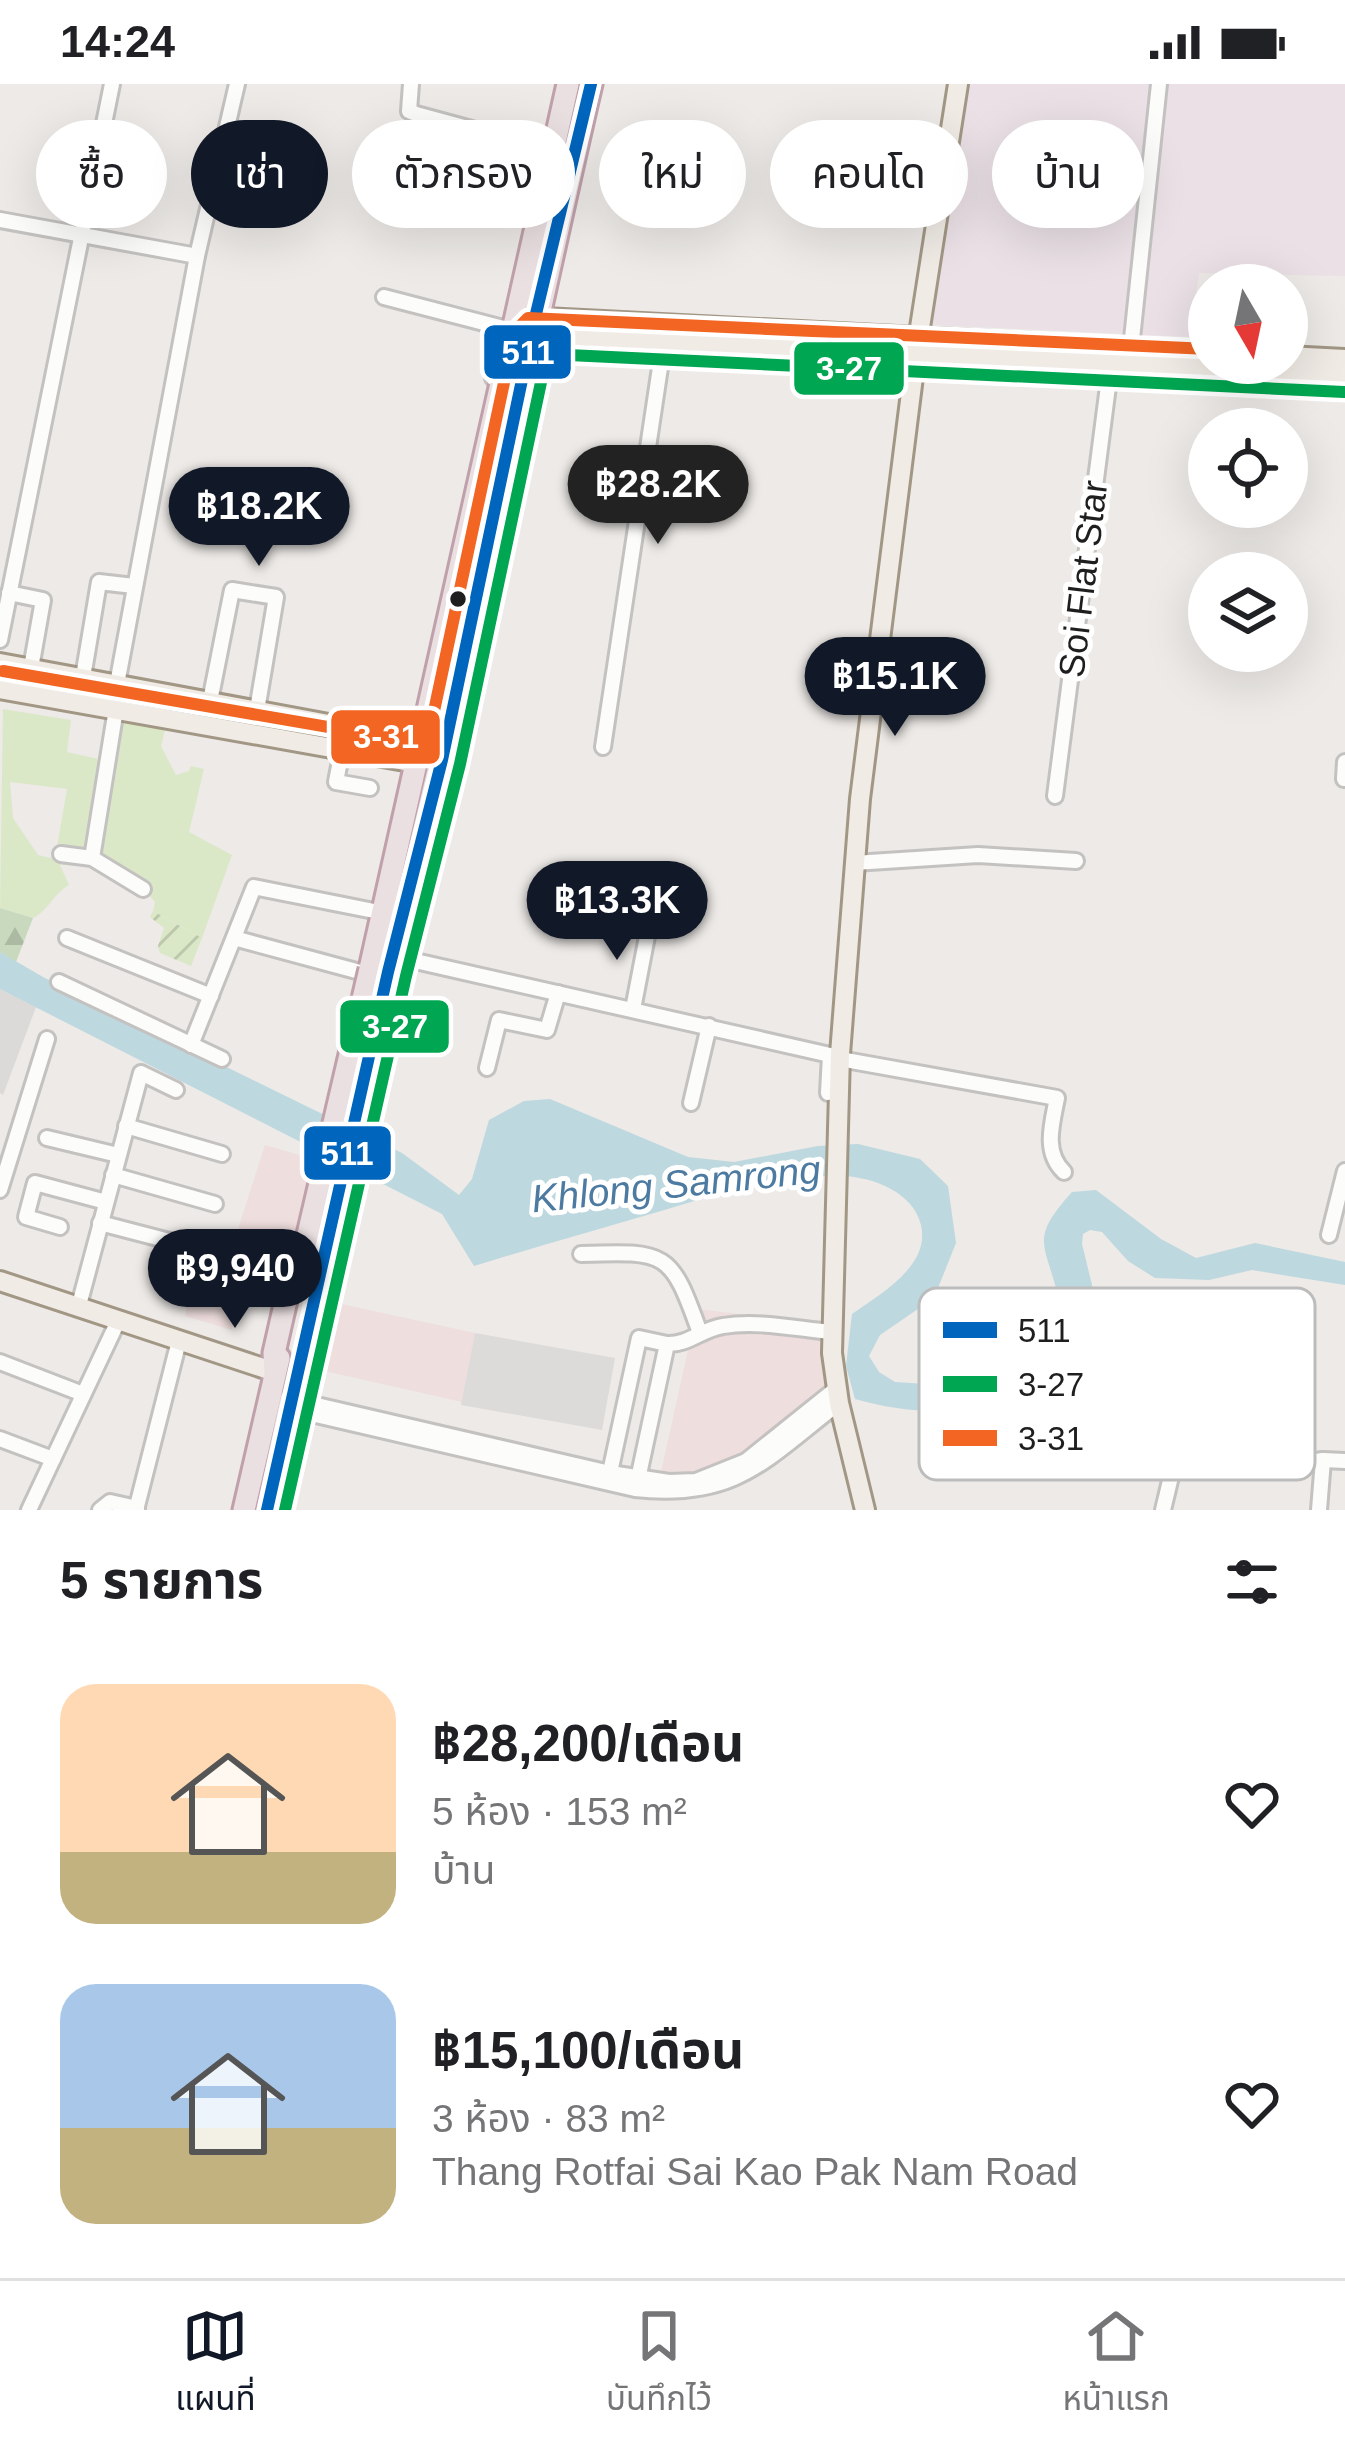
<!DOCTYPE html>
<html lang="th">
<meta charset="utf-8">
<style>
body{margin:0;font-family:Arial,"Noto Sans Thai",sans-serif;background:#f2f2f2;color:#202124;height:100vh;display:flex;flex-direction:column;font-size:45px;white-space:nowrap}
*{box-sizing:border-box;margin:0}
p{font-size:39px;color:#757577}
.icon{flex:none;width:66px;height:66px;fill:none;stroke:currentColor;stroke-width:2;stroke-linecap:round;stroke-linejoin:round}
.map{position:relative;height:1426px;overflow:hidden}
.sheet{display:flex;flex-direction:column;background:#fff;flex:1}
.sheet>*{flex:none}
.top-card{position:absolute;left:36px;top:36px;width:1275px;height:108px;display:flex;gap:24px}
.needle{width:78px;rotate:171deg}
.fabs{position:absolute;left:1188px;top:180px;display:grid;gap:24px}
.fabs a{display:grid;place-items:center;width:120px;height:120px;border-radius:50%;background:#fff;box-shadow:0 12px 48px #0002;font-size:60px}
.price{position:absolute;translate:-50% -102px;padding:0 27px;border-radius:42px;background:#111827;color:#fff;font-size:39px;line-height:78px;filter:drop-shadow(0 3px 6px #0008)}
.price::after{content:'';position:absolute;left:50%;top:72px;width:36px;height:27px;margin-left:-18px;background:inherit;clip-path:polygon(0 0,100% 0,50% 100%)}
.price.on{background:#222;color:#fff}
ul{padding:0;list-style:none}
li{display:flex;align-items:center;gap:36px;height:300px;padding:0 60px}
li span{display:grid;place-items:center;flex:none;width:336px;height:240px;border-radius:36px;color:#555}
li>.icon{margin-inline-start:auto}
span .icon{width:144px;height:144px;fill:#fffc;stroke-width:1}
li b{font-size:51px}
h2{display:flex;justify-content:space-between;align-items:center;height:144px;padding:0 60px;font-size:51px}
.chip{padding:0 42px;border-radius:54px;background:#fff;box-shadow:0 12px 48px #0002;font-size:42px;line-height:108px}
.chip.on{background:#111827;color:#fff}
.status{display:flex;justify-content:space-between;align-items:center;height:84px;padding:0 60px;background:#fff;direction:ltr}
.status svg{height:33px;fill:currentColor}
.tabs{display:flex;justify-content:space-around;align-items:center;height:168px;border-top:3px solid #e0e0e0;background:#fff;font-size:33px;color:#757577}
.tabs a{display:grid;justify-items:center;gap:6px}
.tabs .on{color:#111827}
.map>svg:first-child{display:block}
.commercial{fill:#eededd}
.industrial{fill:#eae0e6}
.religious{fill:#dbdad8}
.grass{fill:#dbe8c8;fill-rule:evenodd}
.forest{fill:url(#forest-firs)}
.garden{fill:url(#garden-furrows)}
.parking{fill:#dddbda}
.water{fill:#bdd8de}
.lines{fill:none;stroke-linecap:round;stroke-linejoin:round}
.minor-casing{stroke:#c4c2c1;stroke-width:20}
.major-casing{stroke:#a29785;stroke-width:24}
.highway-casing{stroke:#c0a0aa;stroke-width:27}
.minor{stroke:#fcfcfb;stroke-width:14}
.major{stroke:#f0ebe5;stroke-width:18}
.highway{stroke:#eadfe1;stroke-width:21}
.rail{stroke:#cacac9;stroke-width:3;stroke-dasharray:24 24;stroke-linecap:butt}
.highway-bridge-casing{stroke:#c0a0aa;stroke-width:27;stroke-linecap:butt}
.highway-bridge{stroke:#eadfe1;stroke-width:21}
.bus-1-casing{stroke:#fff;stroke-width:21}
.bus-2-casing{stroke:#fff;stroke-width:21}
.bus-3-casing{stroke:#fff;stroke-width:21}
.bus-1{stroke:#0065bd;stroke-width:12}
.bus-2{stroke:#00a651;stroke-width:12}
.bus-3{stroke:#f26522;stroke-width:12}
.bus-dot{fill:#1e1e1e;stroke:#fff;stroke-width:4.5}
.labels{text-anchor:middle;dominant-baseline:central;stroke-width:10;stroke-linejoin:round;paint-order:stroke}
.street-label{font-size:36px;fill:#1e1e1e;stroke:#fff}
.water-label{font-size:39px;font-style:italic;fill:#4d7aa0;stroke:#fff}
.key{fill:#fff;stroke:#bcbcbc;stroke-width:3}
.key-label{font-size:33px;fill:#1e1e1e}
.line-badge{stroke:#fff;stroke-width:4.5}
.badge-label{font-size:33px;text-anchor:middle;font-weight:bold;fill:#fff}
</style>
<div class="status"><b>14:24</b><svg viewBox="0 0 49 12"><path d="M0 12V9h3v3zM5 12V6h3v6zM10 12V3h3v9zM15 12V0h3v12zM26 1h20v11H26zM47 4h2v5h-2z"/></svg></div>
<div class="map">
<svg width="1345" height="1426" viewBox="0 0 1345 1426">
<defs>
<pattern id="forest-firs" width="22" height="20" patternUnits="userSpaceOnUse" patternTransform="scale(3)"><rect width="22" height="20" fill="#c9d9be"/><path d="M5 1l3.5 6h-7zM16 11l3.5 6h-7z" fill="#acbaa3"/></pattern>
<pattern id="garden-furrows" width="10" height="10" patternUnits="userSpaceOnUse" patternTransform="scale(3)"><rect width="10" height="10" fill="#dbe8c8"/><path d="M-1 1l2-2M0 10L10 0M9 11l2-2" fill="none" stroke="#bcc7ab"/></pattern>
</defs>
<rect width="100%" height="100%" fill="#edeae7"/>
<g class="commercial">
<polygon points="265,1061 313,1075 282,1214 242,1204 232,1246 185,1232 189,1209 215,1217"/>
<polygon points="341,1220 475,1249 462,1318 325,1287"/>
<polygon points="697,1225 821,1240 828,1302 730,1382 660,1393"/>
</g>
<polygon class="industrial" points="967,0 1345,0 1345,192 1199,189 1190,253 931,241"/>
<polygon class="religious" points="0,905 36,923 3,1011 0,1009"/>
<path class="grass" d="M 3,625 L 71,636 L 67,668 L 103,676 L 111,633 L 166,642 L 161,662 L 176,691 L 189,687 L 191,682 L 204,685 L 189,748 L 232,771 L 202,854 L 153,827 L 155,818 L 148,810 L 86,782 L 60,781 L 69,801 C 53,810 49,826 33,834 L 0,824 ZM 10,698 L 67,705 L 55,775 L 38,771 L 13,734 Z"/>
<polygon class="forest" points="0,824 33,834 16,878 0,868"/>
<polygon class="garden" points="153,827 202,854 191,882 160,869 158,862 164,844 150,833"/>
<polygon class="parking" points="475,1249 615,1274 602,1346 461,1321"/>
<path class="water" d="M 0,868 L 43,893 L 402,1069 L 459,1111 L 472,1095 L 489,1036 L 524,1017 L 550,1015 L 688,1073 L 734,1078 L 818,1062 L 858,1060 L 920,1075 L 948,1102 L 956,1159 L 934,1214 L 880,1251 L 869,1272 L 879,1288 L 895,1298 L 957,1302 L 1025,1288 L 1059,1269 C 1060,1250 1063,1231 1058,1212 C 1045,1158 1029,1156 1072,1108 L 1096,1106 L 1161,1155 L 1196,1174 L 1255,1159 L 1345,1178 L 1345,1201 L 1252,1186 L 1209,1196 L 1155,1194 L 1128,1177 L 1102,1148 L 1090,1146 L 1083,1150 L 1082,1160 L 1103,1246 L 1090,1287 C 1015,1326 938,1339 855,1315 L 846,1282 L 852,1230 C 879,1211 931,1182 921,1141 C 914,1109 874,1093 842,1092 C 781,1089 718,1110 661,1127 C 599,1145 536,1163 474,1182 L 442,1130 L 0,905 Z"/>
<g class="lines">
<g class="minor-casing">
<g id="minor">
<polyline points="411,0 409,27 416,30 553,67"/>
<polyline points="405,96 537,135"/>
<polyline points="0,136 197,172"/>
<polyline points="384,213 511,246"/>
<polyline points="498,243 490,279 493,294 500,297"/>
<polyline points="1131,264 1159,0"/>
<polyline points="9,509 43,516 31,584"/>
<polyline points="0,556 112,0"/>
<polyline points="83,593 99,498 134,502"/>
<polyline points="117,600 197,172 237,0"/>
<polyline points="210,617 232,506 276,513 257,626"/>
<polyline points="603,663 664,257"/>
<polyline points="342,666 336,698 370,704"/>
<polyline points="1344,695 1345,678"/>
<polyline points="1055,712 1111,279"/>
<polyline points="61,770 92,774 143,805"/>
<polyline points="92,774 116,625"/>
<polyline points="854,779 978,771 1076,777"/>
<polyline points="67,854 211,912"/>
<polyline points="234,854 360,888"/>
<polyline points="402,874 830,971 828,1009"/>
<polyline points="59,898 222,975"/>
<polyline points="633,925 649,842"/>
<polyline points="191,961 254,803 384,829"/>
<path d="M 840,975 L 1057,1014 C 1052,1040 1043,1068 1064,1088"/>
<polyline points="487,984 499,936 547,946 558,909"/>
<polyline points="691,1019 709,942"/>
<polyline points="126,1042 222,1070"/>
<polyline points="47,1054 118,1071"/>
<polyline points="113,1091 215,1120"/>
<polyline points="0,1106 47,955"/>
<polyline points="100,1139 196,1164"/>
<polyline points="60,1143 26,1133 35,1099 106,1118"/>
<polyline points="1329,1151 1345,1087"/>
<path d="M 581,1170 C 667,1167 671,1167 700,1249"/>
<polyline points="79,1221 141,989 176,1006"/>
<polyline points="0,1278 83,1310"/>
<polyline points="295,1316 610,1389 669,1398 696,1397 746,1377 837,1304"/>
<path d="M 290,1325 L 635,1405 C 736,1416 765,1376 839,1319"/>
<polyline points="0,1355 53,1375"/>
<polyline points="609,1393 639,1254 667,1260"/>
<path d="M 638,1395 L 667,1260 C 688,1261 702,1245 723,1242 C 758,1236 797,1245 832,1248"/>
<polyline points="29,1426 119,1235"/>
<polyline points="100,1426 110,1418 137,1424"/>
<polyline points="136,1426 179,1257"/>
<polyline points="1163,1426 1174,1380 1181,1375 1242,1387 1323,1376 1345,1377"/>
<polyline points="1319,1426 1323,1376"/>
</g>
</g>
<g class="major-casing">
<g id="major">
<polyline points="525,233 1209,268"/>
<polyline points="510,249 1345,290"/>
<polyline points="1287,272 1345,275"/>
<polyline points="0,579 420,657"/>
<polyline points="0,605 416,679"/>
<polyline points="0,1197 275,1288"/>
<polyline points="865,1426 839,1319 832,1269 840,970 860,715 916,269 958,0"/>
</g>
</g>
<g class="highway-casing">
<g id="highway">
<polyline points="370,885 568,0"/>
<path d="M 388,888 C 465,594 522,296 591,0"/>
<polyline points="275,1288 274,1269 297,1168"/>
<polyline points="290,1325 303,1303 344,1124"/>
<polyline points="244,1426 279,1274"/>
<polyline points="267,1426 291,1315"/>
</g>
</g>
<use href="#minor" class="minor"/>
<use href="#major" class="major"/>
<use href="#highway" class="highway"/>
<polyline class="rail" points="231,633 337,651"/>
<g class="highway-bridge-casing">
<g id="highway-bridge">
<polyline points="300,1185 370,885"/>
<polyline points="319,1189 388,888"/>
</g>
</g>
<use href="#highway-bridge" class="highway-bridge"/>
<g class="bus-1-casing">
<polyline id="bus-1" points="267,1426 388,888 442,676 535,234 591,0"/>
</g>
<g class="bus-2-casing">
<polyline id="bus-2" points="285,1426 406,892 460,680 547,270 1344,308"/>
</g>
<g class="bus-3-casing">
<polyline id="bus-3" points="3,587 427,660 515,247 528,234 1209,265"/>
</g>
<use href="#bus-1" class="bus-1"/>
<use href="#bus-2" class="bus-2"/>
<use href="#bus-3" class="bus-3"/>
</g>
<circle class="bus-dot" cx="458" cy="515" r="10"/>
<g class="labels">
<g class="street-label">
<text transform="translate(1083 495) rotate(-83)">Soi Flat Star</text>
</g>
<g class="water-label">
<text transform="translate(676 1100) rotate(-6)">Khlong Samrong</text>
</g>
</g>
<rect x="919" y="1204" width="396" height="192" rx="18" class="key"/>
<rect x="943" y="1238" width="54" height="16" fill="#0065bd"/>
<rect x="943" y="1292" width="54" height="16" fill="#00a651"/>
<rect x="943" y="1346" width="54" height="16" fill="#f26522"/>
<g class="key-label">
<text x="1018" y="1258">511</text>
<text x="1018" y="1312">3-27</text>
<text x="1018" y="1366">3-31</text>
</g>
<g class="line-badge">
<rect x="482" y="239" width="91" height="58" rx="12" fill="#0065bd"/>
<rect x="792" y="256" width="114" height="57" rx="12" fill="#00a651"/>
<rect x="329" y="624" width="113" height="58" rx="12" fill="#f26522"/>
<rect x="338" y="914" width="113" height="57" rx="12" fill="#00a651"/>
<rect x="302" y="1040" width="91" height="58" rx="12" fill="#0065bd"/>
</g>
<g class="badge-label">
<text x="528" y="280">511</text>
<text x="849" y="296">3-27</text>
<text x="386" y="664">3-31</text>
<text x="395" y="954">3-27</text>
<text x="347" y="1081">511</text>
</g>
</svg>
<div class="fabs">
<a><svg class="needle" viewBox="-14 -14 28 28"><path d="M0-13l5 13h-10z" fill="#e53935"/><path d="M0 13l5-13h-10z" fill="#757577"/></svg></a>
<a><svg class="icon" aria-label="locate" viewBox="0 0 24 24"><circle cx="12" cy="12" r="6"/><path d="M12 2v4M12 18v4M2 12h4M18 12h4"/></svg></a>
<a><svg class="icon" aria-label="layers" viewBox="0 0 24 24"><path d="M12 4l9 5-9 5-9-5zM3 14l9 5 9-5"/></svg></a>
</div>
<b class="price on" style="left:658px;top:463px">฿28.2K</b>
<b class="price" style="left:259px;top:485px">฿18.2K</b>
<b class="price" style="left:895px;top:655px">฿15.1K</b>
<b class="price" style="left:617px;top:879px">฿13.3K</b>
<b class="price" style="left:235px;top:1247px">฿9,940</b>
<div class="top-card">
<a class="chip">ซื้อ</a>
<a class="chip on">เช่า</a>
<a class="chip">ตัวกรอง</a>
<a class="chip">ใหม่</a>
<a class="chip">คอนโด</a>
<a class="chip">บ้าน</a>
</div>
</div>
<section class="sheet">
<h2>5 รายการ<svg class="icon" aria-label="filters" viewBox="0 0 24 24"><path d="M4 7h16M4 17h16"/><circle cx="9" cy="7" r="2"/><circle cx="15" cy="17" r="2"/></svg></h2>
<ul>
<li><span style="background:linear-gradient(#ffd9b3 70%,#c2b280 0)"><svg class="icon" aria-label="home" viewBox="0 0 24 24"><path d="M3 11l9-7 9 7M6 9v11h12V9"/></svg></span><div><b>฿28,200/เดือน</b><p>5 ห้อง · 153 m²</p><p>บ้าน</p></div><svg class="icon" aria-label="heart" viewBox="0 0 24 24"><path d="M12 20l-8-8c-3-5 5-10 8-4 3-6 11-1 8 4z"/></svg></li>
<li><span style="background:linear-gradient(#a9c7e8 60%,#c2b280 0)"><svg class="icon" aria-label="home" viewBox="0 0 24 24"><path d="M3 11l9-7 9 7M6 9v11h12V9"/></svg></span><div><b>฿15,100/เดือน</b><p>3 ห้อง · 83 m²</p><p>Thang Rotfai Sai Kao Pak Nam Road</p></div><svg class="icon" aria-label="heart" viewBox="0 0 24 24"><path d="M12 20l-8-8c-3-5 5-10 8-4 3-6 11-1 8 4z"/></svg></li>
</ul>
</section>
<nav class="tabs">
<a class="on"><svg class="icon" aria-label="map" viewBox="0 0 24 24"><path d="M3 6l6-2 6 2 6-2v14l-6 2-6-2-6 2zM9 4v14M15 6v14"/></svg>แผนที่</a>
<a><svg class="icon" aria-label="saved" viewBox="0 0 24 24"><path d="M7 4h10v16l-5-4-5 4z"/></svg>บันทึกไว้</a>
<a><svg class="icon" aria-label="home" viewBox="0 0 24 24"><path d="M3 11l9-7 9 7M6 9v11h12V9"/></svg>หน้าแรก</a>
</nav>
